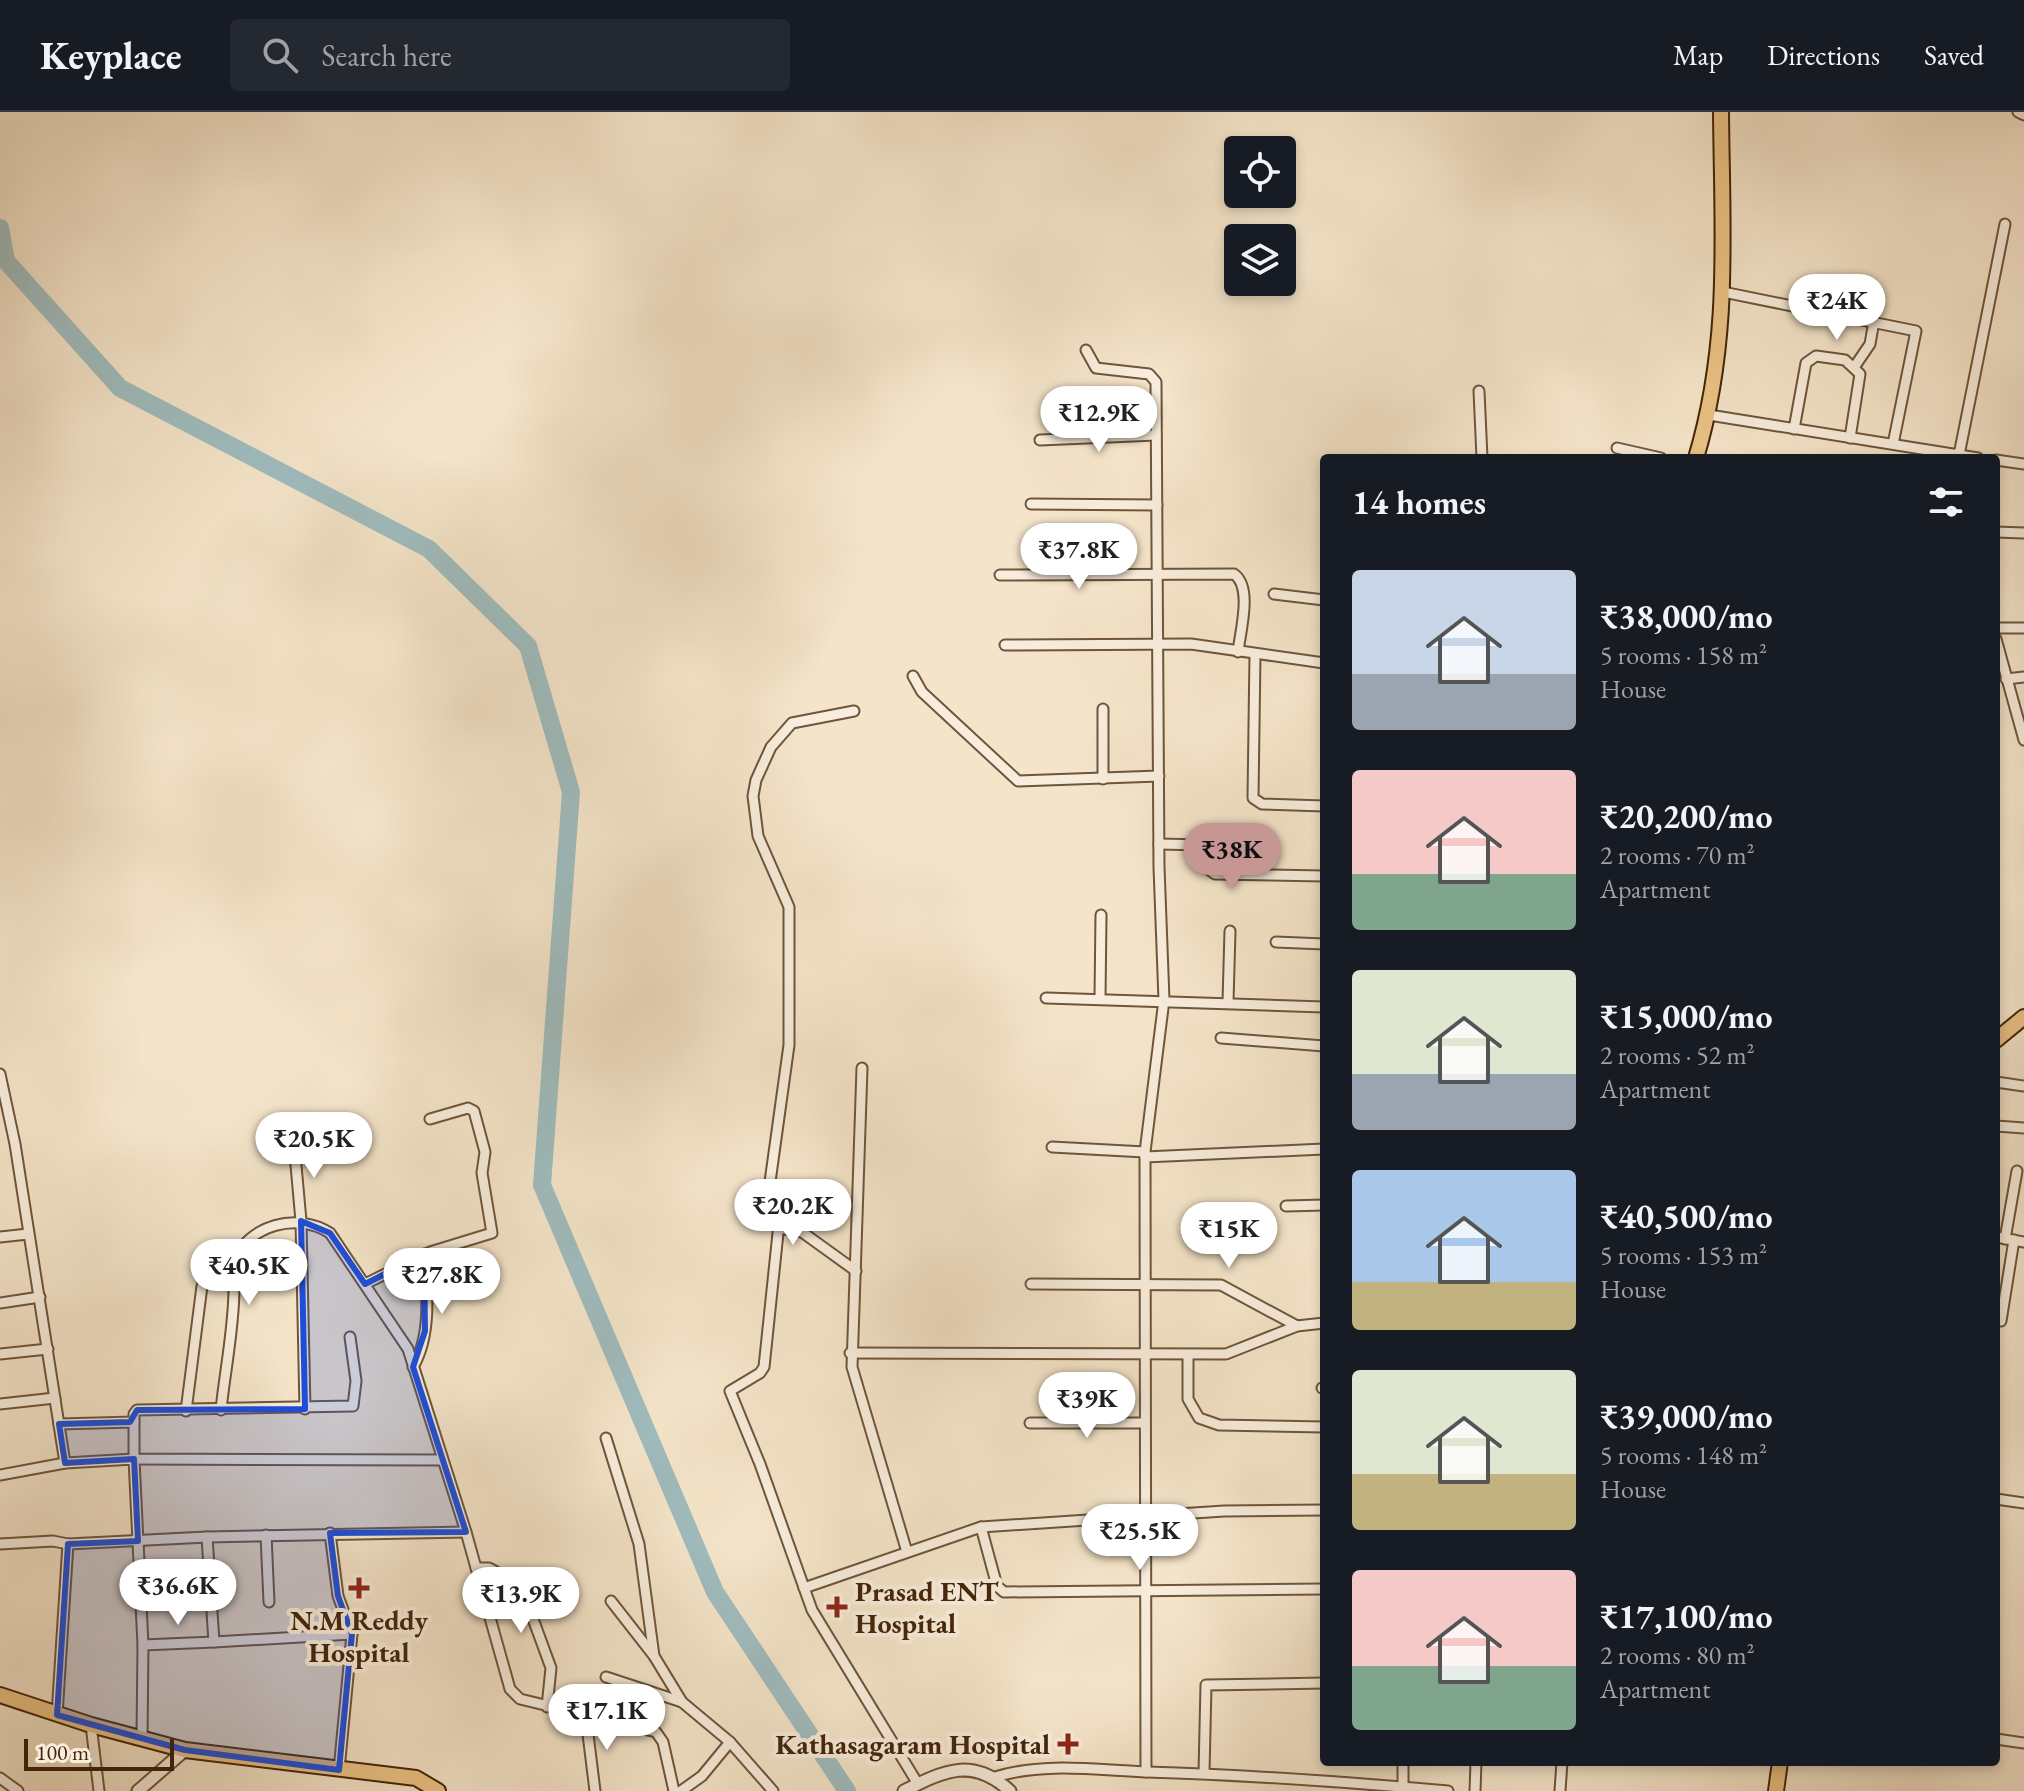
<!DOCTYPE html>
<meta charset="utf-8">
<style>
body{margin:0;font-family:"EB Garamond",serif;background:#242831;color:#f1f3f6;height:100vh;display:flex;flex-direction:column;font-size:30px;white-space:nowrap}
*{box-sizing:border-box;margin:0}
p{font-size:26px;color:#9ea1a6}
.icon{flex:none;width:44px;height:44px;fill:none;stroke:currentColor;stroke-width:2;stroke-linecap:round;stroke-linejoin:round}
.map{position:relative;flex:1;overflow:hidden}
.sheet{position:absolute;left:1320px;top:342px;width:680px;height:1312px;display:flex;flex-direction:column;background:#171b24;border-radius:8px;box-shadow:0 4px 12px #0003}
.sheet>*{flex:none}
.buttons{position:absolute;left:1224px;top:24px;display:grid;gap:16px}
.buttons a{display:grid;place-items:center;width:72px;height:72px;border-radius:8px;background:#171b24;box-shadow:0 4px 12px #0003;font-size:40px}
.scale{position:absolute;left:24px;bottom:20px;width:150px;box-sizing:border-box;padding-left:8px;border:4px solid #43250a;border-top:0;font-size:22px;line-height:28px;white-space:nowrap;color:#43250a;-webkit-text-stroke:6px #f8eddc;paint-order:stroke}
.price{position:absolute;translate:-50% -68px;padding:0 18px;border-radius:28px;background:#fff;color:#222;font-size:26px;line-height:52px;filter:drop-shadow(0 2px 4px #0008)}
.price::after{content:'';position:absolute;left:50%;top:48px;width:24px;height:18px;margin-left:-12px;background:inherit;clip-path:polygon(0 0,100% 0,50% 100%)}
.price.current{background:#c59692;color:#111}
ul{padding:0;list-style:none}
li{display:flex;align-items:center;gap:24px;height:200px;padding:0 32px}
li span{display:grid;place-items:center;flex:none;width:224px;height:160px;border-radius:8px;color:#555}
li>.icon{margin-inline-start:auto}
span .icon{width:96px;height:96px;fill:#fffc;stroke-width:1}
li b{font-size:34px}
h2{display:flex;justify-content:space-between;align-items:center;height:96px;padding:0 32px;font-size:34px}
header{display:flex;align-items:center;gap:48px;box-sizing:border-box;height:112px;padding:0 40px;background:#171b24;border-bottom:2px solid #363941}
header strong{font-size:38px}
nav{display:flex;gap:44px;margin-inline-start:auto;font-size:28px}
.search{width:560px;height:72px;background:#242831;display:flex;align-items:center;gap:20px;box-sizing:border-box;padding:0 28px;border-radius:8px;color:#9ea1a6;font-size:30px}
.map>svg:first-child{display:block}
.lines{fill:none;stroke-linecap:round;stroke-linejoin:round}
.river{stroke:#9fbcbe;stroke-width:18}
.minor-casing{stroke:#6f553a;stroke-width:13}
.tertiary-casing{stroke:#6f553a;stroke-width:15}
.primary-casing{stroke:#43250a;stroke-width:18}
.minor{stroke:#f8eddc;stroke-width:9}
.tertiary{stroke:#f8eddc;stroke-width:11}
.primary{stroke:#eac284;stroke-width:14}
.marked{fill:#1d4ed8;fill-opacity:0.2;stroke:#1d4ed8;stroke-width:6;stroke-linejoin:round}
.poi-dot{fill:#8f2418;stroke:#f8eddc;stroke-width:3}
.labels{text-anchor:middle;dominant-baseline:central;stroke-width:8;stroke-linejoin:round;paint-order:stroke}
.poi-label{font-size:28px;font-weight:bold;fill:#43250a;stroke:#f8eddc;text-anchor:start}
</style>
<header>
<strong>Keyplace</strong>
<div class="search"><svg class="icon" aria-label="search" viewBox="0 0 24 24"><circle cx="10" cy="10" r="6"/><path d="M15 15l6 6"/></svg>Search here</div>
<nav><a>Map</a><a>Directions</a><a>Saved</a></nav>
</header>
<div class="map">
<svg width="2024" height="1679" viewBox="0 0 2024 1679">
<rect width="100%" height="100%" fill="#f4e4c9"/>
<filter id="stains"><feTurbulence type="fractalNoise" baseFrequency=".0025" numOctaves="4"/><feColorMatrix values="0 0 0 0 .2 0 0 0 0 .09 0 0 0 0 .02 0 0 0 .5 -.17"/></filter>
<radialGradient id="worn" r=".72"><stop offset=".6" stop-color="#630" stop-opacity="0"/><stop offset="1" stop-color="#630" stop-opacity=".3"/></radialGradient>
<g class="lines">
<polyline class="river" points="0,116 6,149 120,276 429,437 528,534 571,680 542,1073 715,1480 847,1679"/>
<g class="minor-casing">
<g id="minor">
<polyline points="2018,0 2024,3"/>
<polyline points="1723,180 1916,219 1893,332"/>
<polyline points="1086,238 1096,256 1149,262 1156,270 1159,755 1164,888 1145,1040 1146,1660"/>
<polyline points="1855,254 1870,232 1874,209"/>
<polyline points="1479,279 1482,346"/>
<polyline points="1709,303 1959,343 2005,112"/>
<polyline points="1794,317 1806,251 1816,244 1845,248 1860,262 1850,326"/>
<polyline points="1040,328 1156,323"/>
<polyline points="1617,336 1661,346"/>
<polyline points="1959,343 1978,346"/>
<polyline points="1996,348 2024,352"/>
<polyline points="1031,392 1157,393"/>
<polyline points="1996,420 2024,421"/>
<path d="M 1000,463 L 1234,462 C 1253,475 1240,520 1238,540"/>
<polyline points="1274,482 1324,488"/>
<polyline points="1996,516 2024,516"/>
<polyline points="1996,527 2024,628"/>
<polyline points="1005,533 1191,532 1324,551"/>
<polyline points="1255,542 1253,686 1262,692 1324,694"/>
<polyline points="913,564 922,580 1018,669 1159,664"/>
<polyline points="2006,567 2024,565"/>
<polyline points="854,599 792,611 771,635 756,668 753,684 758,724 789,795 789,933 769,1077 780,1102 764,1255 760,1261 730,1279 760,1352 812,1498 918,1672"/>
<polyline points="1103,667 1103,597"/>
<polyline points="1159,732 1204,733 1208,757 1215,762 1324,764"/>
<polyline points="1276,830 1324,832"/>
<polyline points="1046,886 1324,895"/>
<polyline points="1100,886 1101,803"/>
<polyline points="1228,890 1230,819"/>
<polyline points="1221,926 1324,934"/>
<polyline points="862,956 852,1255 907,1440"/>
<polyline points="0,962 15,1032 65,1351 134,1347 143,1533 142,1625"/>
<polyline points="1996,970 2024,974"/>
<polyline points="1996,1014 2024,1016"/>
<polyline points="294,1031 301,1109 305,1297"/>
<polyline points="1052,1035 1145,1040"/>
<polyline points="1145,1045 1324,1037"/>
<polyline points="1286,1094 1324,1093"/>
<polyline points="779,1116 802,1120 856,1159"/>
<polyline points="0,1125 28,1122"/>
<polyline points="1996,1125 2024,1130"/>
<polyline points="2005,1127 2017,1059"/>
<polyline points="365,1172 430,1140 492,1121 482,1061 485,1040 474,999 468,996 430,1007"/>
<polyline points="1031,1172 1221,1173 1297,1214"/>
<polyline points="0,1191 40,1185"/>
<polyline points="2001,1209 2014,1128"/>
<polyline points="350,1225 356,1269 353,1294 137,1298 134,1302 134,1347 441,1348"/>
<polyline points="850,1241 1226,1242 1297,1214 1324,1211"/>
<polyline points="0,1242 48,1237"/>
<polyline points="1188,1243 1188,1287 1199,1306 1219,1313 1324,1315"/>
<path d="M 413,1255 C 432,1223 427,1178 424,1142"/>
<polyline points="1322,1276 1324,1276"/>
<polyline points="0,1292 55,1286"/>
<path d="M 221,1298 C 225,1258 234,1216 234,1176 C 234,1168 230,1159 233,1151 C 248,1112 298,1100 330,1121 L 408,1237 L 466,1420 L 510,1577 L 520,1587 L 656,1620 L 663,1630 L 674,1679"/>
<polyline points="186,1299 202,1174"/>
<polyline points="1030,1311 1145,1311"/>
<polyline points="59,1312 134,1310"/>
<polyline points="606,1326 639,1432 654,1544 682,1590 730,1630 773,1679"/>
<polyline points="0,1363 65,1351"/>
<polyline points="1996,1387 2024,1391"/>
<polyline points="981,1415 997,1474 1004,1480 1324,1477"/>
<polyline points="330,1421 338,1484 352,1522 339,1658"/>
<polyline points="266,1423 269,1490"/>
<polyline points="207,1425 466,1420"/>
<polyline points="0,1432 53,1429 68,1432"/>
<polyline points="476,1456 489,1456 521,1474 551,1556 547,1595"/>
<polyline points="804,1476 981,1415 1224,1399 1324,1398"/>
<polyline points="611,1489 654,1544"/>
<polyline points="143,1533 214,1530"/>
<polyline points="606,1565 682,1590"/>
<polyline points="57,1603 68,1432 207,1425 214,1530 352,1522"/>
<polyline points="586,1606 595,1679"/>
<polyline points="91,1613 99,1679"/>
<polyline points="1996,1627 2024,1631"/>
<polyline points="1403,1650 1403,1675"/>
<polyline points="1204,1661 1206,1573 1324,1571"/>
<path d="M 995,1665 C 1044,1650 1096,1658 1147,1660 C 1247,1663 1348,1670 1448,1679"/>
<polyline points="0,1666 18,1679"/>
<polyline points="681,1679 702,1664 730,1630"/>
<polyline points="1475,1679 1476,1650"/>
<polyline points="1560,1679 1562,1650"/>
</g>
</g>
<g class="tertiary-casing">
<g id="tertiary">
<polyline points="138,1679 185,1638"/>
<path d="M 904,1679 C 945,1658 973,1645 1010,1679"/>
</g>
</g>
<g class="primary-casing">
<g id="primary">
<path d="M 1696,346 C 1731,229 1722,120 1721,0"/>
<polyline points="1996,928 2024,905"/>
<polyline points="0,1583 91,1613 185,1638 416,1666 438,1679"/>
<polyline points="1776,1679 1780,1650"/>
</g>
</g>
<use href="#minor" class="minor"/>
<use href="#tertiary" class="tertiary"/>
<use href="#primary" class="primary"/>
</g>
<path class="marked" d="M 301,1109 L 330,1121 L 365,1172 L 424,1142 L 425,1219 L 413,1255 L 466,1420 L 330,1421 L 338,1484 L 352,1522 L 339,1658 L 185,1638 L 57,1603 L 68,1432 L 138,1429 L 134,1347 L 65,1351 L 59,1312 L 130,1310 L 137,1298 L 305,1297 Z"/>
<g class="poi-dot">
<path d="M355 1464h8v8h8v8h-8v8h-8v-8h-8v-8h8z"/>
<path d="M833 1483h8v8h8v8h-8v8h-8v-8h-8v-8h8z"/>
<path d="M1064 1620h8v8h8v8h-8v8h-8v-8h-8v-8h8z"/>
</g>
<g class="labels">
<g class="poi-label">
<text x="855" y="1479">Prasad ENT<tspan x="855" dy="32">Hospital</tspan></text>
<text x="359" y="1508" text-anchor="middle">N.M Reddy<tspan x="359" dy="32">Hospital</tspan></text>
<text x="1050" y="1632" text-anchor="end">Kathasagaram Hospital</text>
</g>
</g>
<rect width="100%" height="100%" filter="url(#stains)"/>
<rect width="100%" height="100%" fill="url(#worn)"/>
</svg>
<div class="buttons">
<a><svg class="icon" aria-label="locate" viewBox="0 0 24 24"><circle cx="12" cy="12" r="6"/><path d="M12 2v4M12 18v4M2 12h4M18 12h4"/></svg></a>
<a><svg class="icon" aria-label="layers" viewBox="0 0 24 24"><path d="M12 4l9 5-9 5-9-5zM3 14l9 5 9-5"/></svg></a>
</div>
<div class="scale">100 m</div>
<b class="price" style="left:1837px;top:230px">₹24K</b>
<b class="price" style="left:1099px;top:342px">₹12.9K</b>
<b class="price" style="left:1079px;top:479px">₹37.8K</b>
<b class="price current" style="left:1232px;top:779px">₹38K</b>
<b class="price" style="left:314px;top:1068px">₹20.5K</b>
<b class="price" style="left:793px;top:1135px">₹20.2K</b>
<b class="price" style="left:1229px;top:1158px">₹15K</b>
<b class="price" style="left:249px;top:1195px">₹40.5K</b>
<b class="price" style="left:442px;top:1204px">₹27.8K</b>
<b class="price" style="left:1087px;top:1328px">₹39K</b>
<b class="price" style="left:1140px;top:1460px">₹25.5K</b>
<b class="price" style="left:178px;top:1515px">₹36.6K</b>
<b class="price" style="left:521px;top:1523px">₹13.9K</b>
<b class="price" style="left:607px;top:1640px">₹17.1K</b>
<section class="sheet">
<h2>14 homes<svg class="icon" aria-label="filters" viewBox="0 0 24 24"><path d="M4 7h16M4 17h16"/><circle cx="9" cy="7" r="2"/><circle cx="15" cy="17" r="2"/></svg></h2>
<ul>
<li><span style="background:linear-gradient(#c9d6e8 65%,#9aa5b1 0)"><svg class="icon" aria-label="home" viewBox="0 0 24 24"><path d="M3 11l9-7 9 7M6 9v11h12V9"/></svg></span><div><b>₹38,000/mo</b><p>5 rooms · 158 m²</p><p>House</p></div></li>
<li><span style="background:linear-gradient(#f6c9c9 65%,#7fa58c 0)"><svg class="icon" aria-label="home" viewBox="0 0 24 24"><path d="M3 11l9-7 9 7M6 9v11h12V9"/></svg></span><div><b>₹20,200/mo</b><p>2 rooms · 70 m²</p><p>Apartment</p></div></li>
<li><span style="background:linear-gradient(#dfe7d0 65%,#9aa5b1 0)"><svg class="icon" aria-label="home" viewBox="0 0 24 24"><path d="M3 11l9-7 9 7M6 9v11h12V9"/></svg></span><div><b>₹15,000/mo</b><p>2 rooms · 52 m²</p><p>Apartment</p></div></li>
<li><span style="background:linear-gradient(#a9c7e8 70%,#c2b280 0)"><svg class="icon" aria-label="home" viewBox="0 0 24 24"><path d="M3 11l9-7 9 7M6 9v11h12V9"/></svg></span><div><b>₹40,500/mo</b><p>5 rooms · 153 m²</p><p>House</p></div></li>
<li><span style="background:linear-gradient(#dfe7d0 65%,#c2b280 0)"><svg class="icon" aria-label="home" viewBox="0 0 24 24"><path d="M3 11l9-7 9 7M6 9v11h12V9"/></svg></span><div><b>₹39,000/mo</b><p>5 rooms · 148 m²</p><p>House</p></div></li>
<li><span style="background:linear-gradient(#f6c9c9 60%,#7fa58c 0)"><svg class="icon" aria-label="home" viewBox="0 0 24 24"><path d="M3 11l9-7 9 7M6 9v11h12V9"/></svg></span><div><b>₹17,100/mo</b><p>2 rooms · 80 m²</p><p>Apartment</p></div></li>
</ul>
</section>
</div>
